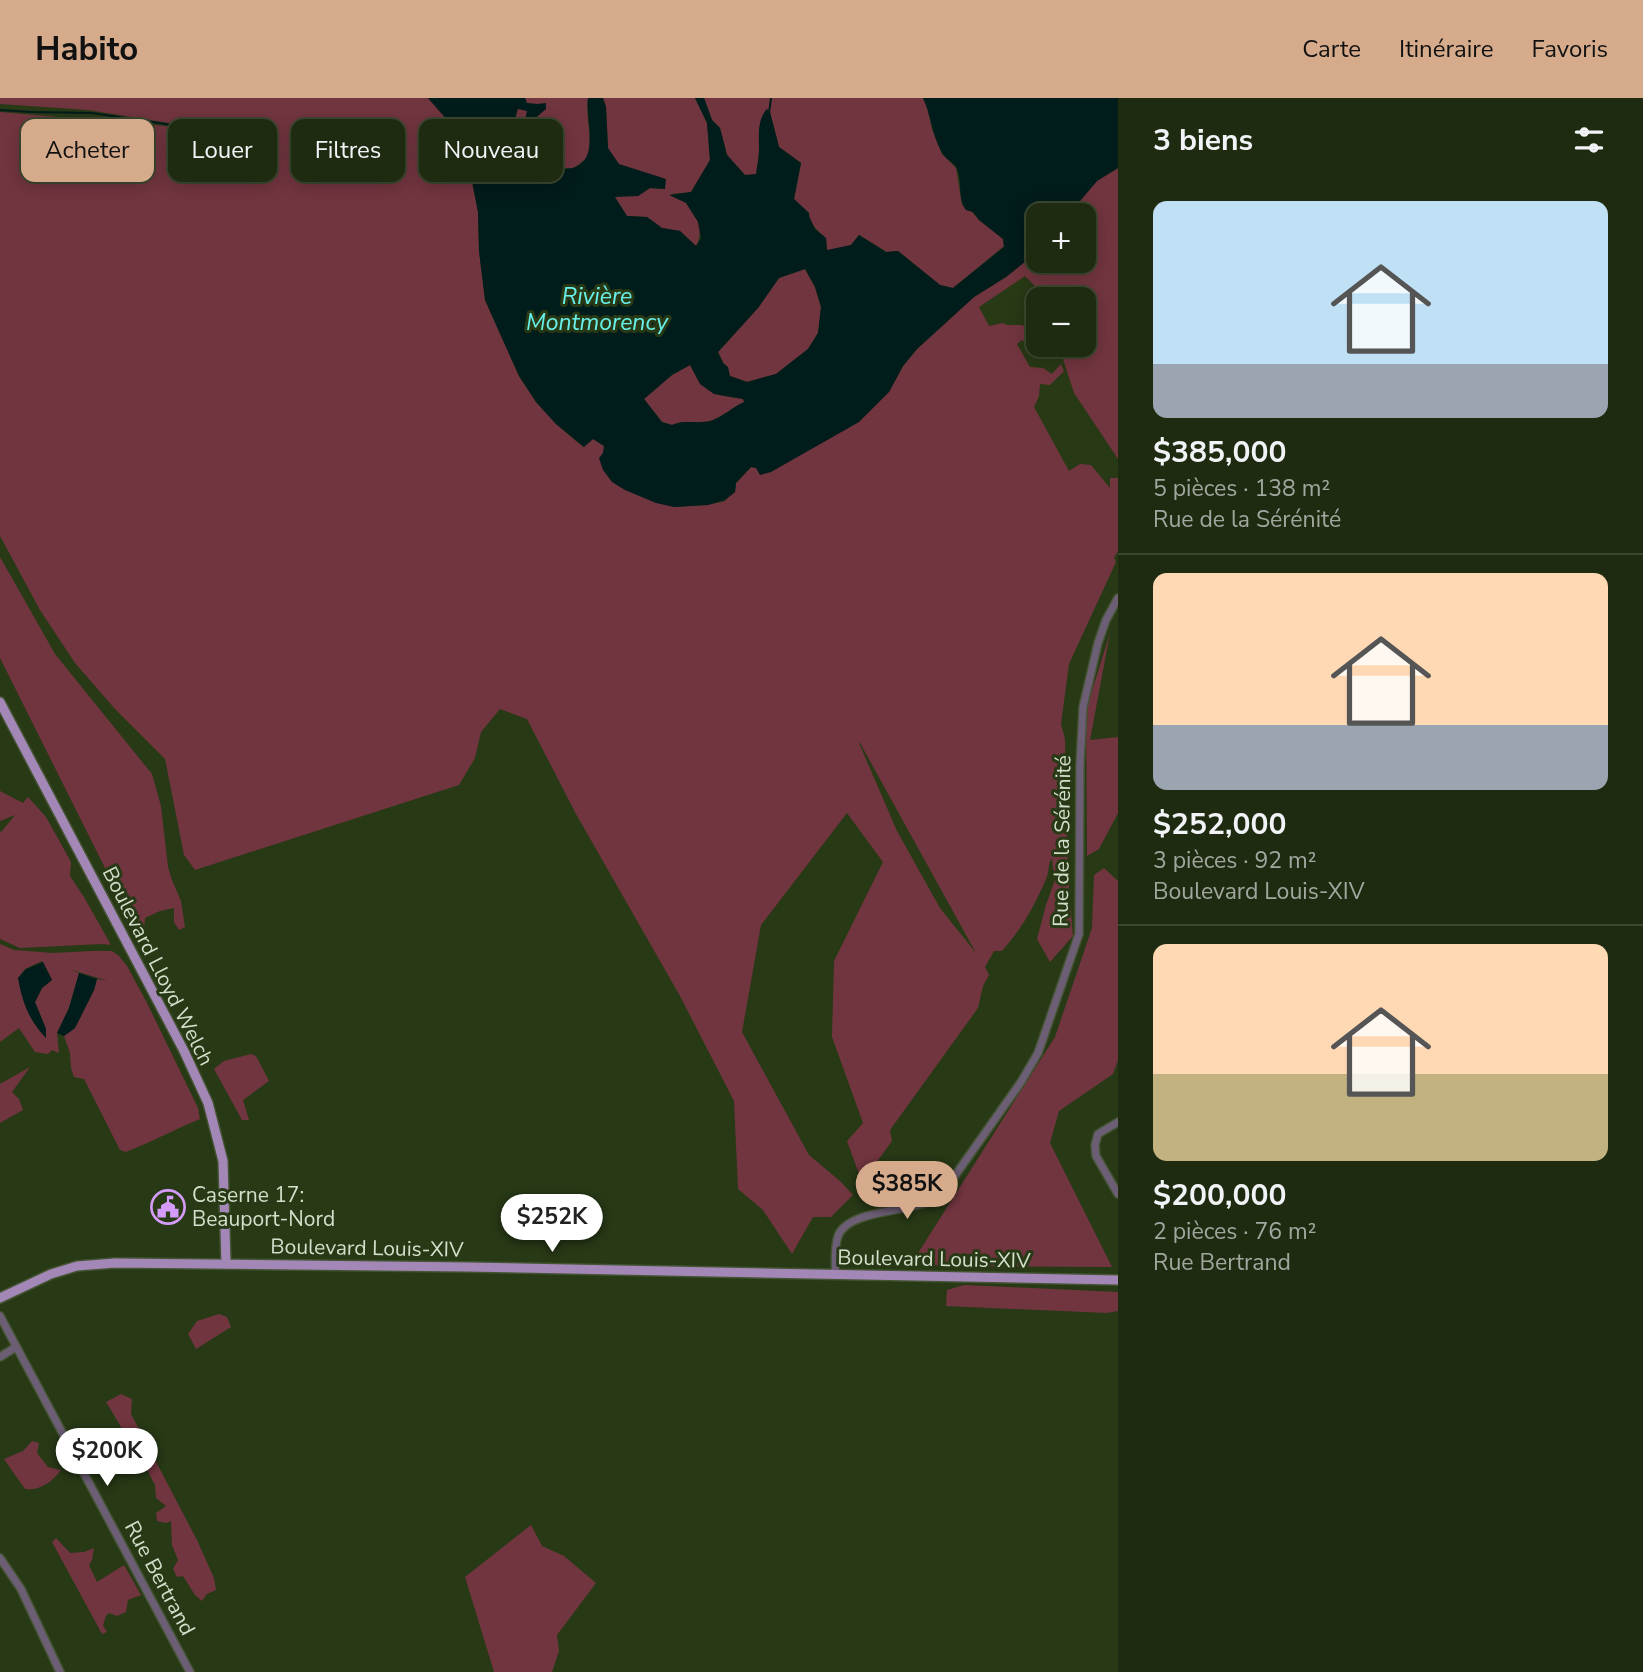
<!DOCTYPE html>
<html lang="fr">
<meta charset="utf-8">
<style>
body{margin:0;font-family:"Nunito Sans",sans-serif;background:#2b371e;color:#f1f3f6;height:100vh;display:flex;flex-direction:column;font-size:26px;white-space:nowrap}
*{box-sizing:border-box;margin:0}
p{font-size:23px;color:#a1a79f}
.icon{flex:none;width:38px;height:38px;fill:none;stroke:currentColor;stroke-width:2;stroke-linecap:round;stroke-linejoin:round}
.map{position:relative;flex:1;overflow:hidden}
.side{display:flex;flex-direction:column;background:#1e2b10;width:525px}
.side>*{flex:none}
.top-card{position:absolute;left:21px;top:21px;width:665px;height:63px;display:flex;gap:14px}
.buttons{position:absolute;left:1026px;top:105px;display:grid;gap:14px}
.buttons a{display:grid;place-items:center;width:70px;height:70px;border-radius:14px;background:#1e2b10;box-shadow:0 4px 18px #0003,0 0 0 2px #3c4730;font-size:35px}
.price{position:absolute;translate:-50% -60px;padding:0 16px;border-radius:24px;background:#fff;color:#222;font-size:23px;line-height:46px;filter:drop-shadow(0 2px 4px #0008)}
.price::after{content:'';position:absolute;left:50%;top:42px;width:21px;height:16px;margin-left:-10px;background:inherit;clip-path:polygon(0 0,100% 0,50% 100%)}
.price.on{background:#d6ab8b;color:#111}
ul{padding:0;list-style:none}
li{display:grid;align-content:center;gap:14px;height:371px;padding:0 35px}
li+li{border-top:2px solid #3c4730}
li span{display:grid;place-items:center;height:217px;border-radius:14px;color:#555}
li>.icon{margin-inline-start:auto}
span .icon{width:126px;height:126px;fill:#fffc;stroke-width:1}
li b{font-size:30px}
h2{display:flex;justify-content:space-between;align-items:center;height:84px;padding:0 35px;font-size:30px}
.tag{padding:0 24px;border-radius:14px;background:#1e2b10;box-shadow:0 4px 18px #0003,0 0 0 2px #3c4730;font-size:24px;line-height:63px}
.tag.on{background:#d6ab8b;color:#111}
header{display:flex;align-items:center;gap:42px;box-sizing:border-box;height:98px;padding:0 35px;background:#d6ab8b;color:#111}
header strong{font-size:33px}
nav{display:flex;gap:38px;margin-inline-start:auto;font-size:24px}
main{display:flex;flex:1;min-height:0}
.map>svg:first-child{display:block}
.green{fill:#71353f;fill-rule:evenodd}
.water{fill:#001c1b;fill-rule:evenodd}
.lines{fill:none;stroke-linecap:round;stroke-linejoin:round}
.stream{stroke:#001c1b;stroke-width:2}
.minor-casing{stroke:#445433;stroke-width:10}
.major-casing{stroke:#445433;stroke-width:12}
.minor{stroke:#6c5e75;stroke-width:7}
.major{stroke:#a387b7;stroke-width:9}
.labels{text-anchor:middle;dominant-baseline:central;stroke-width:6;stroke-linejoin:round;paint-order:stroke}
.street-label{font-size:21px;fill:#d4dfcb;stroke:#283916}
.poi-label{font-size:21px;fill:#d4dfcb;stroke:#283916;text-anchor:start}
.water-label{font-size:23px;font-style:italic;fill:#68f0ea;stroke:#283916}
</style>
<header>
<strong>Habito</strong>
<nav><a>Carte</a><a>Itinéraire</a><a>Favoris</a></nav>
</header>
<main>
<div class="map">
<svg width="1118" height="1574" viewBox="0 0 1118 1574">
<rect width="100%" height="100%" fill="#283916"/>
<g class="green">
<path d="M 0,0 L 428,0 L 455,31 L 468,63 L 478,114 L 479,153 L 485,202 L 519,278 L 536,304 L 556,326 L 583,349 L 593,341 L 604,348 L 603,355 L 674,409 L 707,407 L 726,403 L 725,402 L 735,394 L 736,385 L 751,369 L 756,370 L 889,294 L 903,268 L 917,251 L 974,199 L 1006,179 L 1038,153 L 1038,163 L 1083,163 L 1083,117 L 1068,117 L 1097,83 L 1118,70 L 1118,361 L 1074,295 L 1063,261 L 1054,247 L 1083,247 L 1083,201 L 1040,201 L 1034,187 L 1025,178 L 979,209 L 989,228 L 1003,225 L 1007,227 L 1022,227 L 1032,232 L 1036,241 L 1032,251 L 1022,242 L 1017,246 L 1030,269 L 1043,270 L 1052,276 L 1061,266 L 1064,273 L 1050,287 L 1040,286 L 1039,298 L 1034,309 L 1069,373 L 1080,366 L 1091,367 L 1110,390 L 1110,380 L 1118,380 L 1118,453 L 1114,460 L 1116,464 L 1069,566 L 1061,626 L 1065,641 L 1068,777 L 1073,838 L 1050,864 L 1037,841 L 1046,807 L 1056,779 L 1053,771 L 1052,760 C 1047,767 1050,773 1046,781 C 1035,807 1021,832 1002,853 L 994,853 L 985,869 L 989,877 L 983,888 L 978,910 L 890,1032 L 892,1043 L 862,1084 L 847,1043 L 863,1025 L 832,939 L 834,863 L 883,764 L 847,715 L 761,827 L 742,934 L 809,1057 L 841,1084 L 853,1097 L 831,1119 L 813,1119 L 792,1156 L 763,1112 L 738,1091 L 734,1003 L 680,898 L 576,716 L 527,621 L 500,611 L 481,634 L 475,660 L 459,687 L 195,772 L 184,757 L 165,661 L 115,611 L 75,565 L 40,512 L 0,438 L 0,14 L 212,32 L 88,12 L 0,6 ZM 859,645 L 860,645 L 976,855 L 940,810 L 897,733 Z"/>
<path d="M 525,0 L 588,0 C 585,20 593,39 588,59 L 574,70 L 544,70 C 538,56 529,54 523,43 C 517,34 514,20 518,10 L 527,13 L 537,6 L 527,5 Z"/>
<path d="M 603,0 L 695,0 L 707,25 L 710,62 L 691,94 L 671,96 C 676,99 683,101 687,105 C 698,116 704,135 696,148 L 680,133 L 662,130 L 647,119 L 627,118 L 614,98 L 638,98 L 650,90 L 664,91 L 633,72 L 619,67 L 608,51 L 606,9 Z"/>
<path d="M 704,0 L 923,0 L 927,9 L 932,31 L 942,56 L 956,70 L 962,107 L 972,114 L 979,122 L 1003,141 L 1004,148 L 953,190 L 940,187 L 898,153 L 887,154 L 859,137 L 851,147 L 827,153 L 826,140 C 818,133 809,126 809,115 L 794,101 L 801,65 L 779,49 L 770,14 L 767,11 C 757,22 760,38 759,52 C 759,60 757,69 756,77 L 745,77 L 727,57 L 720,30 L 712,22 Z"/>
<polygon points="805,171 815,189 821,209 818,235 808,251 776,276 747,284 730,278 718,254 758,210 779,180"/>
<path d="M 690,267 C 706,298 712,296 744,301 L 745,304 C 733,309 724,317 713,322 C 700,327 685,321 672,327 L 662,324 L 644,301 L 672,277 Z"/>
<polygon points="0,459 55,556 152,676 161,708 168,769 172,782 181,803 185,829 179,832 174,824 174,810 160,813 145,820 144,832 127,814 0,560"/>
<polygon points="1110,535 1090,642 1118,639 1118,715 1099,751 1087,758 1086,612"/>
<polygon points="0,693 23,705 28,699 46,719 71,764 70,778 84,799 111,847 102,846 20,850 0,841 0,734 2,733 15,717 0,723"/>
<polygon points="1104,770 1118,783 1118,962 1113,976 1059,1013 1050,1045 1112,1169 940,1168 913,1163 1055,939 1092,830 1094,777"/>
<path d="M 0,846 L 14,852 L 53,855 L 91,853 L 112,853 L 119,858 L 127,868 L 147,905 L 198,1010 L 200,1021 C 175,1031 152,1044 126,1054 L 120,1052 L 84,981 L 74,979 L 71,970 L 70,955 L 64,938 L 75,930 L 94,892 L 97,881 L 108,883 L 69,871 L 79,875 L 69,910 L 57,935 L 59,955 L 52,952 L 48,956 L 35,954 L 19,930 L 0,944 ZM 42,863 L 52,882 L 42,890 L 35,904 L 46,931 L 46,939 L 18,880 L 25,871 Z"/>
<polygon points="251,956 256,958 269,983 243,1002 249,1022 242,1022 214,971 224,963"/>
<polygon points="30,969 12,994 19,1001 23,1012 0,1025 0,986"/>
<polygon points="964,1187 1118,1194 1118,1213 1107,1215 946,1208 947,1192"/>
<polygon points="219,1216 227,1219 231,1229 196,1251 188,1236 197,1223"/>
<polygon points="121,1296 132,1301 131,1316 197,1442 214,1480 216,1492 207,1496 202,1503 195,1497 183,1478 177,1479 173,1471 178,1462 172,1447 171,1423 166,1425 157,1423 156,1415 166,1408 156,1400 155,1387 130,1339 125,1339 120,1327 106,1304"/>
<path d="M 32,1343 L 39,1345 L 37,1355 L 48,1369 L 61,1372 C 52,1384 40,1393 25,1391 L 4,1361 L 23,1353 Z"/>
<polygon points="531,1427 542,1448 564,1458 596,1485 557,1537 559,1553 552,1574 494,1574 465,1479"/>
<polygon points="56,1440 70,1455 84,1454 94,1450 92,1462 89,1467 97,1484 124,1467 141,1497 128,1502 126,1514 117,1518 109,1515 106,1518 103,1527 107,1534 102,1536 52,1444"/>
</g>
<g class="water">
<path d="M 428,0 L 525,0 L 527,5 L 537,6 L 546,5 L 546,11 L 531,24 L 525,22 L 527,13 L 518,11 L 515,19 L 523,44 L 540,61 L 544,70 C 553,70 564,72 572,70 C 601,63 585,21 588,0 L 603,0 L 606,9 L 608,50 L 619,66 L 666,81 L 665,91 L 650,90 L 638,98 L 615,99 L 627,118 L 647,119 L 662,130 L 680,133 L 696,148 L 701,140 L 698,124 L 686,105 L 669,97 L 691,94 L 710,62 L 707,25 L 695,0 L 704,0 L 712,22 L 720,30 L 727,57 L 745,77 L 756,76 C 757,68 759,60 759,52 C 759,37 757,22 767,11 L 770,14 L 779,49 L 801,65 L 794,101 L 809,115 L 809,118 L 815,131 L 826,140 L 827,152 L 851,147 L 859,137 L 886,154 L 898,153 L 940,187 L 953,190 L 1004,149 L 1003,141 L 979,122 L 973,114 L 966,112 C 957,100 963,82 956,69 C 952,63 944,60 941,53 C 932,36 931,17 923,0 L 1118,0 L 1118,70 L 1097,83 L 1068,117 L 1038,117 L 1038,153 L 1036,155 L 1006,179 L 974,199 L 917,251 L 903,268 L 889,294 L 859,324 L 771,374 L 760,377 L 756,370 L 751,369 L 736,385 L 735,394 L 725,402 L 708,407 L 674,409 L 656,405 L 625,392 L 612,384 L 603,372 L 599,360 L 603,355 L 604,348 L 593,341 L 584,349 L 556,326 L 536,304 L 519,278 L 485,202 L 479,153 L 478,114 L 468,63 L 455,31 ZM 805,171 L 815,189 L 821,209 L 818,235 L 808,251 L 776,276 L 747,284 L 730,278 L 728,269 L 723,265 L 718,254 L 758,210 L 779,180 ZM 690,267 L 700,286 L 714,296 L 743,301 L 744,304 C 733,309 724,318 713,322 C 700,327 685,321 672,327 L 662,324 L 644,301 L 672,277 Z"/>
<path d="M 43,864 L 52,882 L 42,890 L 35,904 L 46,931 L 46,940 C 29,923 22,903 18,880 L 26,871 Z"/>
<polygon points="79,875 97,881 94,892 75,930 64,938 57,935 69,910"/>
</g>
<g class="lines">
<g class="stream">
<polyline points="0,12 31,14 92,15 206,32"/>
<polyline points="769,15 771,0"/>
</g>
<g class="minor-casing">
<g id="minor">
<polyline points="1118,1024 1098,1036 1095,1047 1096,1058 1118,1096"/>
<path d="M 835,1177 C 836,1164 834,1150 838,1138 C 848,1112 907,1114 930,1103 C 937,1099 941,1094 947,1089 L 1021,984 L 1038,955 L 1079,836 L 1080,667 L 1083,609 L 1098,545 L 1106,522 L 1118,500"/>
<polyline points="0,1218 190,1574"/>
<polyline points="0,1259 16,1249"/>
<polyline points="0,1460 21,1491 60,1574"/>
</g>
</g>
<g class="major-casing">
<g id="major">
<polyline points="0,604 184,953 208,1005 223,1063 226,1166"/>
<polyline points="0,1200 51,1176 77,1168 115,1165 467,1169 1118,1182"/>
</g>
</g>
<use href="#minor" class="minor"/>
<use href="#major" class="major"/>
</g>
<defs>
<g id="civic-ring" transform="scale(1.75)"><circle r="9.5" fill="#283916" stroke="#d59bfa" stroke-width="1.5"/><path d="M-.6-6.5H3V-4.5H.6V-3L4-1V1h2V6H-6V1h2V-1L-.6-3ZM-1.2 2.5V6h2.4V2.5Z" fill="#d59bfa"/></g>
</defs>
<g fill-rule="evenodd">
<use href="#civic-ring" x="168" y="1109"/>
</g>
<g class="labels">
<g class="street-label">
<text transform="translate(1062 743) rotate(-89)">Rue de la Sérénité</text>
<text transform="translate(158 868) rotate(63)">Boulevard Lloyd Welch</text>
<text transform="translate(367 1150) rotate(1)">Boulevard Louis-XIV</text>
<text transform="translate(934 1161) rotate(1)">Boulevard Louis-XIV</text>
<text transform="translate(160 1480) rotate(62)">Rue Bertrand</text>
</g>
<g class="poi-label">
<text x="192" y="1097">Caserne 17:<tspan x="192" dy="24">Beauport-Nord</tspan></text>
</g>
<g class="water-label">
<text x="597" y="198">Rivière<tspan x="597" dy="26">Montmorency</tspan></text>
</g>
</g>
</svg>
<div class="buttons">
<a>+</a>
<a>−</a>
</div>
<b class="price on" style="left:907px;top:1123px">$385K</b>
<b class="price" style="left:552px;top:1156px">$252K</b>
<b class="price" style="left:107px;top:1390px">$200K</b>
<div class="top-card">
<a class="tag on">Acheter</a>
<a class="tag">Louer</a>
<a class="tag">Filtres</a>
<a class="tag">Nouveau</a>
</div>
</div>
<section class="side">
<h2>3 biens<svg class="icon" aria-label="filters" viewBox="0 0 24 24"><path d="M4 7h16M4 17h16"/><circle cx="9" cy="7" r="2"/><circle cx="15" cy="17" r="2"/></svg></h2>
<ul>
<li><span style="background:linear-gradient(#bfe0f5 75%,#9aa5b1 0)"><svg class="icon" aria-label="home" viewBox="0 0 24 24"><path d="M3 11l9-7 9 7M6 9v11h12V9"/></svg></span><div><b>$385,000</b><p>5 pièces · 138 m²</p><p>Rue de la Sérénité</p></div></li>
<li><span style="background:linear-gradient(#ffd9b3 70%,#9aa5b1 0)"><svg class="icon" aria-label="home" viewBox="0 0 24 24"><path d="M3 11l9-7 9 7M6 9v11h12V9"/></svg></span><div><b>$252,000</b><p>3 pièces · 92 m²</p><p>Boulevard Louis-XIV</p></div></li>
<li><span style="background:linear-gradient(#ffd9b3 60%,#c2b280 0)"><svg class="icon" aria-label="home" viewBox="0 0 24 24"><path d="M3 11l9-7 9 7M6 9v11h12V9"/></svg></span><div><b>$200,000</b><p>2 pièces · 76 m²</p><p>Rue Bertrand</p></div></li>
</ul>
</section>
</main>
